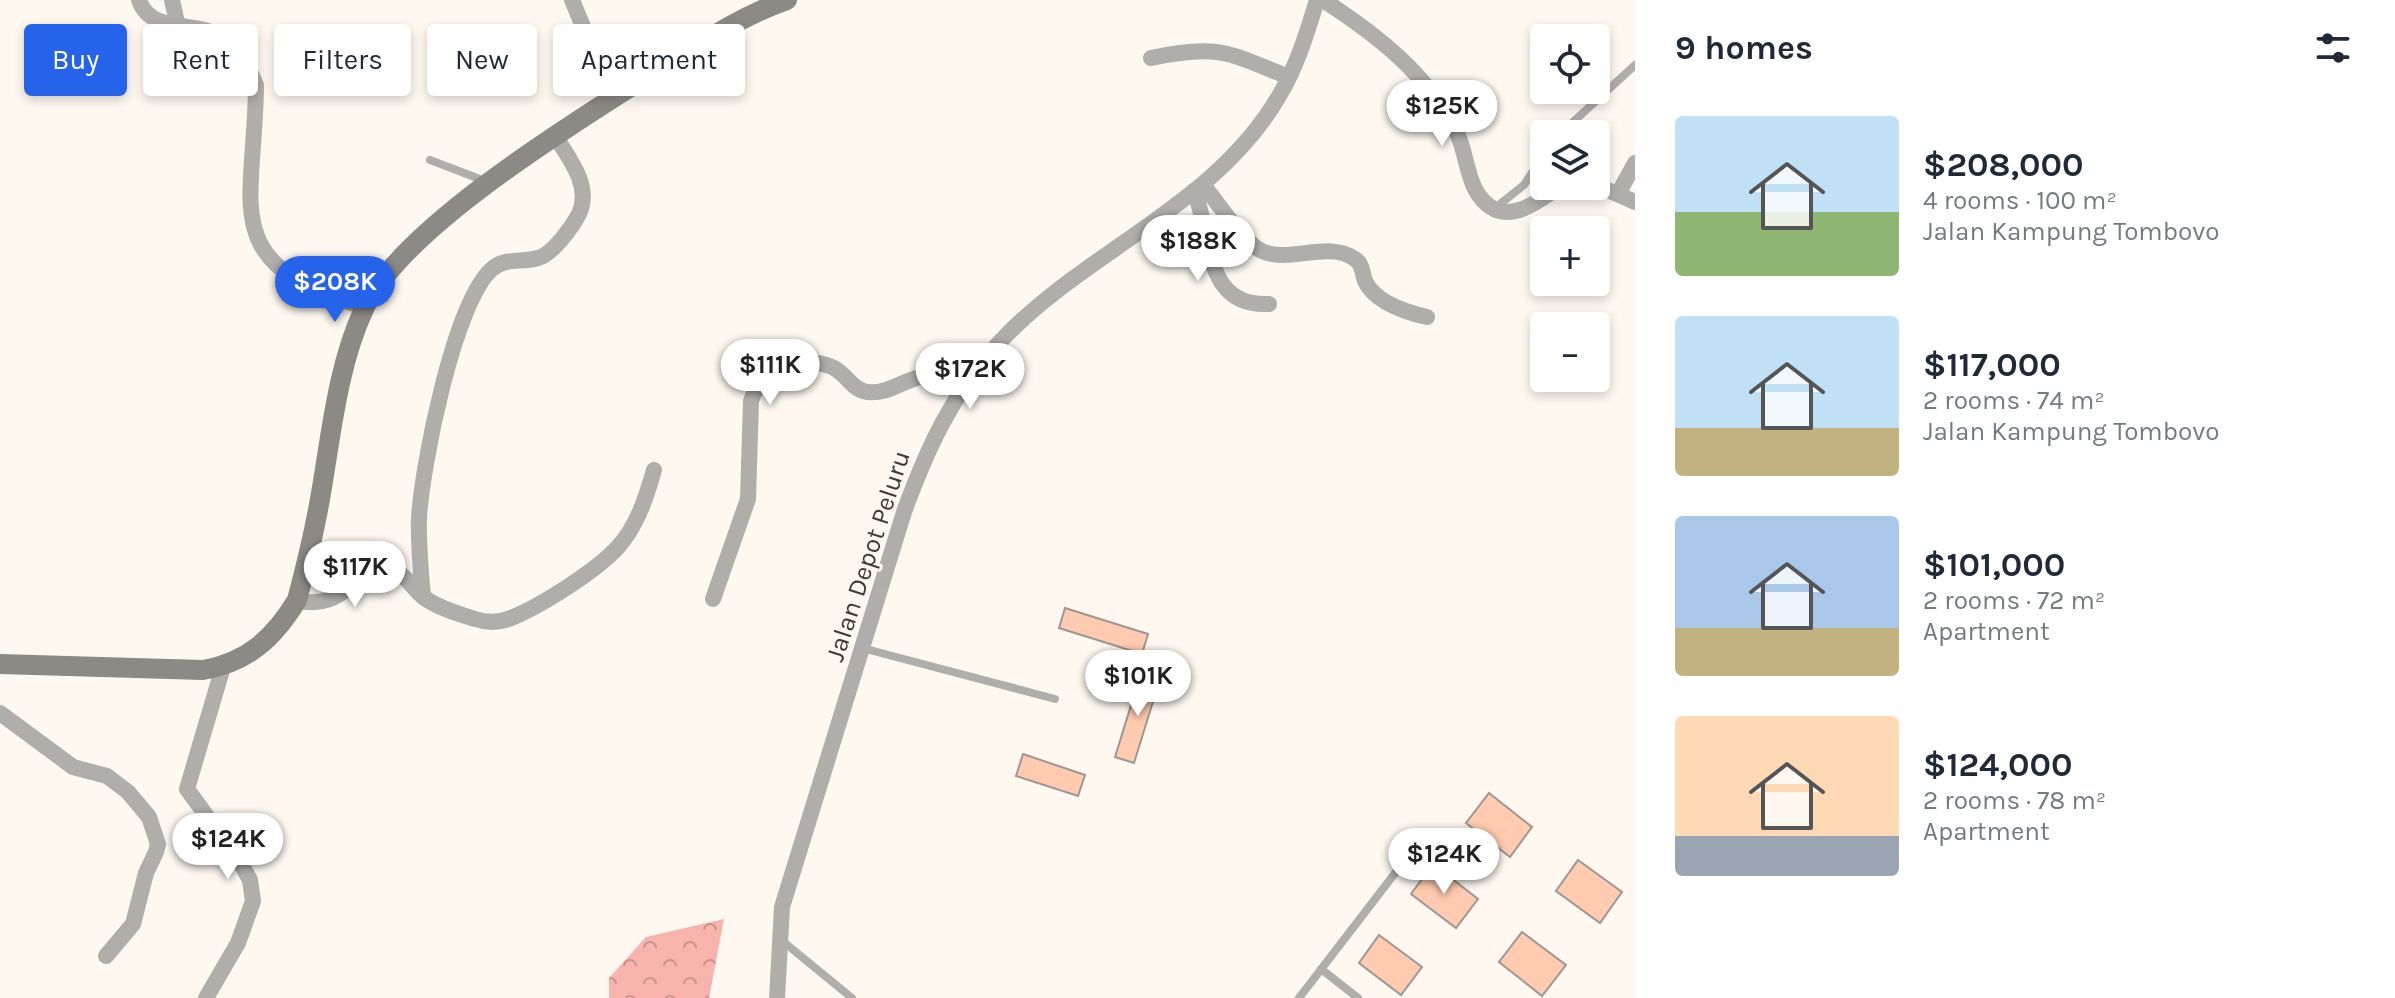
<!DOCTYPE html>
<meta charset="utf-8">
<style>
body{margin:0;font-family:Karla,sans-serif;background:#f6f6f7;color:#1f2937;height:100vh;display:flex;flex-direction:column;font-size:30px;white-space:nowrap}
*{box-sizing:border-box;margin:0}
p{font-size:26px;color:#747a83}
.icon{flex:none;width:44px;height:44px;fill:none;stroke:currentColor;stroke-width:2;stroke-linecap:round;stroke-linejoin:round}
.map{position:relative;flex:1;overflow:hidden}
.panel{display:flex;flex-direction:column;background:#fff;width:760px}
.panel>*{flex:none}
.top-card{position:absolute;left:24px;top:24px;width:760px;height:72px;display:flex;gap:16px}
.controls{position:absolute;left:1530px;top:24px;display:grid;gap:16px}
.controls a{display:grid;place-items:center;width:80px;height:80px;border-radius:8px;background:#fff;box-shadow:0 4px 12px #0003;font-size:40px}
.price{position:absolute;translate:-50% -68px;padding:0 18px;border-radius:28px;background:#fff;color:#222;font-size:26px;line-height:52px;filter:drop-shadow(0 2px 4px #0008)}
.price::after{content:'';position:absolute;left:50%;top:48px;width:24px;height:18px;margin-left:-12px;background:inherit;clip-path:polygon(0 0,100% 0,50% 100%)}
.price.active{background:#2563eb;color:#fff}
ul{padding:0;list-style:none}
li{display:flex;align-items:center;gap:24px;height:200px;padding:0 40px}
li span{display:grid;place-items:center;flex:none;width:224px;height:160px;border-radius:8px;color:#555}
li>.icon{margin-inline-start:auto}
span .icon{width:96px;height:96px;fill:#fffc;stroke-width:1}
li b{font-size:34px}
h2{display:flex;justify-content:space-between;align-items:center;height:96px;padding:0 40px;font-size:34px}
.chip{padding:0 28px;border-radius:8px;background:#fff;box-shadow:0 4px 12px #0003;font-size:28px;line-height:72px}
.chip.active{background:#2563eb;color:#fff}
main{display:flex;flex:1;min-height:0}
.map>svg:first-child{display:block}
.forest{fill:url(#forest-crowns)}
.building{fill:#ffcbb0;stroke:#9d9692;stroke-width:2}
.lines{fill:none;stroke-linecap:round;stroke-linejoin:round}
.lane{stroke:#afaeab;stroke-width:8}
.street{stroke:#afaeab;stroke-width:16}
.secondary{stroke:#8b8a85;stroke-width:20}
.labels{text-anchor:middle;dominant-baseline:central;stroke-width:6;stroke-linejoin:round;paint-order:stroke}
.street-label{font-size:26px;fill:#3c3a37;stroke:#fef8f1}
</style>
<main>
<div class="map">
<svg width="1635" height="998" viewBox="0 0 1635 998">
<defs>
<pattern id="forest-crowns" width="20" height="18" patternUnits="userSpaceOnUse" patternTransform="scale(2)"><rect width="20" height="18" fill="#f8b3ac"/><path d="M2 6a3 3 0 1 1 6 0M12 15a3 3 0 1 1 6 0" fill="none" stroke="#ca938d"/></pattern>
</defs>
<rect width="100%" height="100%" fill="#fef8f1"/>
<polygon class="forest" points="724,919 709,998 609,998 609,978 646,937"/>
<g class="building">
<polygon points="1065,608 1148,634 1142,654 1059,628"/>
<polygon points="1141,673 1160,679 1134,763 1115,757"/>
<polygon points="1023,754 1085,775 1078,796 1016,776"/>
<polygon points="1489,793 1532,827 1510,857 1466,823"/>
<polygon points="1578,860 1622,892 1600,923 1556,891"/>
<polygon points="1433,864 1478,899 1456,928 1411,894"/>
<polygon points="1522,932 1566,965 1542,996 1499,962"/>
<polygon points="1379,935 1422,967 1401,995 1359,963"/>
</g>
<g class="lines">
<g class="lane">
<polyline points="1560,134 1635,65"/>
<polyline points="430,160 485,181"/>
<polyline points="1495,208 1524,185 1544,154"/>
<polyline points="862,648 1055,699"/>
<polyline points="780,939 852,998"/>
<polyline points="1321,969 1358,998"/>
<polyline points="1299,998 1412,851"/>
</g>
<g class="street">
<path d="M 139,0 C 150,32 188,22 214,33 C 233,41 249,66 256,85 C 255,209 215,263 364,307"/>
<polyline points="172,0 178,27"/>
<polyline points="572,0 612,97"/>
<path d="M 1323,0 C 1376,34 1429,75 1457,133 C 1469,158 1466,194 1494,209 C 1517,220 1542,198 1561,186"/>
<path d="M 1151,58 C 1217,44 1228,52 1288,77"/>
<path d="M 1203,185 C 1219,204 1235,230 1254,246 C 1282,269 1326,238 1355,259 C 1363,264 1362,273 1365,281 C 1375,302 1405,312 1427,317"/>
<polyline points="1596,185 1635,202"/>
<path d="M 1194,191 C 1213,236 1202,307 1269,304"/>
<polyline points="1618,194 1635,163"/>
<path d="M 423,597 C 421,571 418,544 419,518 C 422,466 454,302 492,269 C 505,257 522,263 538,258 C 553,254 572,227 579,214 C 592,186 569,158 555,136"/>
<path d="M 713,599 L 748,499 L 751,401 C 760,370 803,354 832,367 C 846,373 851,389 867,392 C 889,395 905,378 926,376 L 959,391"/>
<path d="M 297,600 C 343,613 356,566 392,571 C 404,572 411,586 420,594 C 432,606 458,614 475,619 C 487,623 499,623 511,618 C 541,606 596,571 618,547 C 637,526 646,498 654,470"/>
<polyline points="0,713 73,767 107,776 128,792 149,817 158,844 156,852 146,873 133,924 106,956"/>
<polyline points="206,998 238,943 253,901 250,880 240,862 187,789 223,667"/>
<path d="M 777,998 L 782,907 L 904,512 C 927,449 952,394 998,344 C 1082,252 1215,207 1279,96 C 1297,66 1307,33 1317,0"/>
</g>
<path class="secondary" d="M 0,664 L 203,670 C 248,662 274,638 297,600 C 306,566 314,533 320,499 C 331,437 337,367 364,309 C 400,230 569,126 643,79 C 690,51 735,18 787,0"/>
</g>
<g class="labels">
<g class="street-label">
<text transform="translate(868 556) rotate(-72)">Jalan Depot Peluru</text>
</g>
</g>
</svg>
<div class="controls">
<a><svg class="icon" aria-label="locate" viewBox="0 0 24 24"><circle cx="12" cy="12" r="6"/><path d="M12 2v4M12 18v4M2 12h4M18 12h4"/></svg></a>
<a><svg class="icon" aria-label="layers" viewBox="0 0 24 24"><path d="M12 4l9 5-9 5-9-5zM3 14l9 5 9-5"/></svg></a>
<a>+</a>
<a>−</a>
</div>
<b class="price" style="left:1442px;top:148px">$125K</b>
<b class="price" style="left:1198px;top:283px">$188K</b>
<b class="price active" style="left:335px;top:324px">$208K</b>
<b class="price" style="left:770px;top:407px">$111K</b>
<b class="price" style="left:970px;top:411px">$172K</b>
<b class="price" style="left:355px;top:609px">$117K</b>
<b class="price" style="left:1138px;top:718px">$101K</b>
<b class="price" style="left:228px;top:881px">$124K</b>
<b class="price" style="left:1444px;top:896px">$124K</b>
<div class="top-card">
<a class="chip active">Buy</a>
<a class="chip">Rent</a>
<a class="chip">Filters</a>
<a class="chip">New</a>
<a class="chip">Apartment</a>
</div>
</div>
<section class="panel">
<h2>9 homes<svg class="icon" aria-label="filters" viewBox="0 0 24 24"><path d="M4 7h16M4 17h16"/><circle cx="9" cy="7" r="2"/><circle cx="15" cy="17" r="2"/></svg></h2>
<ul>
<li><span style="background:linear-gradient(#bfe0f5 60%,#8fb573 0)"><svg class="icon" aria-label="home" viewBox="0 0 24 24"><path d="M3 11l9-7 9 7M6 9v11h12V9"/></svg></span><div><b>$208,000</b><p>4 rooms · 100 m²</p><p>Jalan Kampung Tombovo</p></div></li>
<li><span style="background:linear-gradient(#bfe0f5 70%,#c2b280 0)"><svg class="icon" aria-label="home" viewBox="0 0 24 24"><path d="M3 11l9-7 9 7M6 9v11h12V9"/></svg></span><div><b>$117,000</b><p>2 rooms · 74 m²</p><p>Jalan Kampung Tombovo</p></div></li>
<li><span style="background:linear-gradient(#a9c7e8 70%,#c2b280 0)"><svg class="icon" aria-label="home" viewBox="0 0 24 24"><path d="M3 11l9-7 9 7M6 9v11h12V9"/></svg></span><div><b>$101,000</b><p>2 rooms · 72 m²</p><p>Apartment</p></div></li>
<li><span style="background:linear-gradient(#ffd9b3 75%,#9aa5b1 0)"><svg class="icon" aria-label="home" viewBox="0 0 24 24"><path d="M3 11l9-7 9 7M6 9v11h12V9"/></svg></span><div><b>$124,000</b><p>2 rooms · 78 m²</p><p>Apartment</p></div></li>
</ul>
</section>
</main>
